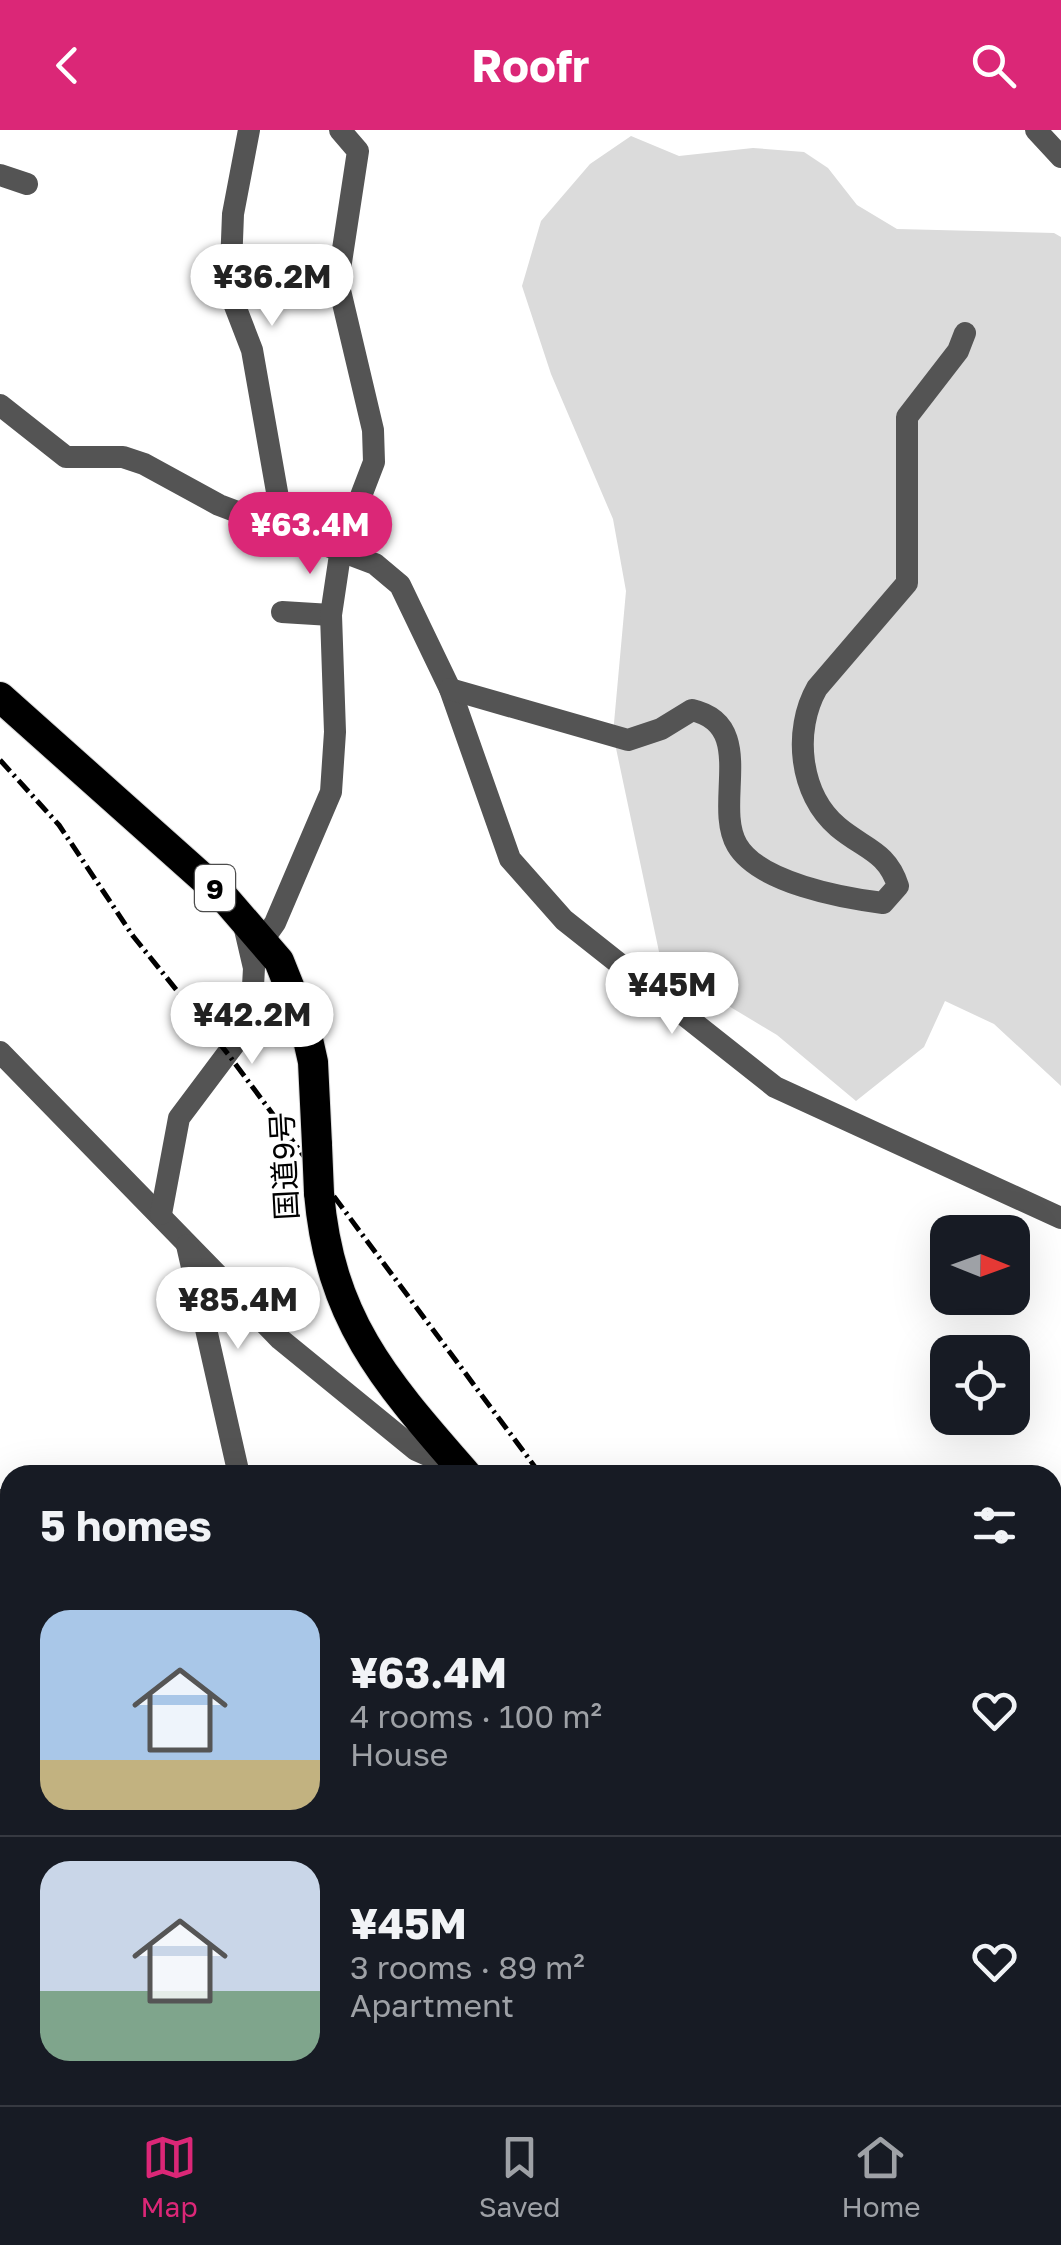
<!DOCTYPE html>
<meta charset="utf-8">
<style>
body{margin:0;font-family:"Golos Text","Noto Sans JP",sans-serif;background:#20242c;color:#f1f3f6;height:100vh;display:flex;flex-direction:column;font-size:38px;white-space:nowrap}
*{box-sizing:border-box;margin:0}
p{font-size:32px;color:#9ea1a6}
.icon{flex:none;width:55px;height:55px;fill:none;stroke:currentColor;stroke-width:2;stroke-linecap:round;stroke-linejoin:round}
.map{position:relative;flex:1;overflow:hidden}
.sheet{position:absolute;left:0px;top:1335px;width:1062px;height:640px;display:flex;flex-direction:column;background:#171b24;border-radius:30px 30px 0 0;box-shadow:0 10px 40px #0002}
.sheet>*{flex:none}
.needle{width:65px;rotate:91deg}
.fabs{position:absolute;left:930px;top:1085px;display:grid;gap:20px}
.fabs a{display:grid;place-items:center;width:100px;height:100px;border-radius:20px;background:#171b24;box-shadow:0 10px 40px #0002;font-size:50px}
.price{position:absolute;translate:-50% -85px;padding:0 22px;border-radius:35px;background:#fff;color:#222;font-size:32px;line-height:65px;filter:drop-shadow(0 2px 5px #0008)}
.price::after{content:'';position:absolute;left:50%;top:60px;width:30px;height:22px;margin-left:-15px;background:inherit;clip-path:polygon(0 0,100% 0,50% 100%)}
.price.current{background:#db2777;color:#fff}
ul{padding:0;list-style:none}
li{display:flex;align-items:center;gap:30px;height:250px;padding:0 40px}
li+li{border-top:2px solid #363941}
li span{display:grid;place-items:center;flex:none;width:280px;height:200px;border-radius:30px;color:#555}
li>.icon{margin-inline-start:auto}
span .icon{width:120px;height:120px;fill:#fffc;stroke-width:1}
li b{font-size:42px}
h2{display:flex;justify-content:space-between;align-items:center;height:120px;padding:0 40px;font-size:42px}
header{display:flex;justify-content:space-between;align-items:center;height:130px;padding:0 40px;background:#db2777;color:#fff;font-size:45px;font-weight:700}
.menu{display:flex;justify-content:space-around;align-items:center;height:140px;border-top:2px solid #363941;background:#171b24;font-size:28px;color:#9ea1a6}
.menu a{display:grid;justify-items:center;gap:5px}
.menu .current{color:#db2777}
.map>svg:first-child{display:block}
.green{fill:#dbdbdb}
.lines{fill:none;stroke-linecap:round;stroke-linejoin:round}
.stream{stroke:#a2a2a2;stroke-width:5}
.highway-casing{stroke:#dbdbdb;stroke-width:32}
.minor{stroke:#545454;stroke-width:22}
.highway{stroke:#000;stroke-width:30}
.rail{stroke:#000;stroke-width:5;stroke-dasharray:15 5 2.5 5;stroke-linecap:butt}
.highway-bridge-casing{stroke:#dbdbdb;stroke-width:32;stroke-linecap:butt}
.highway-bridge{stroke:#000;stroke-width:30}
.labels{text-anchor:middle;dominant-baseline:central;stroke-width:8;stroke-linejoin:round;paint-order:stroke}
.shield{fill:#fff;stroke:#4c4c4c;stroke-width:2.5}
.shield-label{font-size:28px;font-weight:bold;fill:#000}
.street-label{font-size:30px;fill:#000;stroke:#fff}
</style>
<header><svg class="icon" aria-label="back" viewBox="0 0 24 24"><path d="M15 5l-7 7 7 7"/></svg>Roofr<svg class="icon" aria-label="search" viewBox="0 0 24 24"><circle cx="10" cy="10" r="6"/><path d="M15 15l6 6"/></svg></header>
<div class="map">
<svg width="1061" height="1975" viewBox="0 0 1061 1975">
<rect width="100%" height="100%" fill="#fff"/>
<g class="green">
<polygon points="631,6 679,26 753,18 804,22 828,38 857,75 897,99 1054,103 1061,107 1061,956 994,894 945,871 924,917 856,971 777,905 662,836 613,604 626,461 613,389 551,244 522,156 541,91 590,34"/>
<polygon points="0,1798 10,1831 10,1948 0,1964"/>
<polygon points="374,1965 684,1965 687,1975 380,1975"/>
</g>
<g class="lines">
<polyline class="stream" points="10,1975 17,1965"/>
<g class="highway-casing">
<g id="highway">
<polyline points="0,567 222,765 279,831 305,896 313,932 317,1015"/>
<path d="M 319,1063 C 330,1191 386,1252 467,1345"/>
<polyline points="1052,1904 1061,1911"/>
</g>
</g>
<g class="minor">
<polyline points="249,0 233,84 230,163 252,220 283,396"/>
<polyline points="1036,0 1061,27"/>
<polyline points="0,45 27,54"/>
<polyline points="0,275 66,327 123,327 144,334 219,375 375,434 400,455 450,559 510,729 564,790 775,957 1061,1088"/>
<polyline points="282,482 331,485"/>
<path d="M 450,559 L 628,610 L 661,599 L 692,580 C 758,595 713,674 737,715 C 759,753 843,768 883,773 L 898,756 C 887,721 864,719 838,697 C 799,664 793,600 817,558 L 907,453 L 907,287 L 958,221 L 965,203"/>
<polyline points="263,810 275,793 331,662 335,602 331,485 341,418 374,332 373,300 338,152 358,21 340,0"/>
<polyline points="0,922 280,1209 416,1320 434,1328 447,1322"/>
<polyline points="161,1084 179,988 251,892 254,838 244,795"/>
<polyline points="187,1115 239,1345"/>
<polyline points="0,1370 10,1381"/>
<polyline points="0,1454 10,1465"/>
<polyline points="1052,1491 1061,1489"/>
<polyline points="1052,1634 1061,1636"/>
<polyline points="1052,1772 1061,1775"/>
<polyline points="213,1965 225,1975"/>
<polyline points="993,1965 1021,1975"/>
<polyline points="102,1975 110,1965"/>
</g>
<use href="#highway" class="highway"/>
<g class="rail">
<polyline points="0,630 59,695 133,806 228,924 541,1345"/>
<polyline points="1052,1862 1061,1870"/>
</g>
<g class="highway-bridge-casing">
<polyline id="highway-bridge" points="317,1015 319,1063"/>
</g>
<use href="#highway-bridge" class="highway-bridge"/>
</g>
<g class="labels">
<rect class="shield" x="195" y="735" width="40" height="46" rx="8"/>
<g class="shield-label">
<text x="215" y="758">9</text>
</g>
<g class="street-label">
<text transform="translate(284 1036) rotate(-93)">国道9号</text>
</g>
</g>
</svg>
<div class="fabs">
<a><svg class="needle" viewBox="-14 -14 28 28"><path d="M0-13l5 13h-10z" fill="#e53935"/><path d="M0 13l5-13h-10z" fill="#9ea1a6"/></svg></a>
<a><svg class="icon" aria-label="locate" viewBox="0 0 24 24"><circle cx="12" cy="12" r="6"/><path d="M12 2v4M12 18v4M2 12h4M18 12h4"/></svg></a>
</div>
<b class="price" style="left:272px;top:199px">¥36.2M</b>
<b class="price current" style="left:310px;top:447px">¥63.4M</b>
<b class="price" style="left:672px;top:907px">¥45M</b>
<b class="price" style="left:252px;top:937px">¥42.2M</b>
<b class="price" style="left:238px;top:1222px">¥85.4M</b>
<section class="sheet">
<h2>5 homes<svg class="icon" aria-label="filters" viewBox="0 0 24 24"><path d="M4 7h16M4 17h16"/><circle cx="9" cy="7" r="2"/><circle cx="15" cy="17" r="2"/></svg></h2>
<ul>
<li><span style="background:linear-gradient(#a9c7e8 75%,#c2b280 0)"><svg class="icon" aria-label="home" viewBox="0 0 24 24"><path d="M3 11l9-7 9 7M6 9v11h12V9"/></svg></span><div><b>¥63.4M</b><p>4 rooms · 100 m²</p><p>House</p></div><svg class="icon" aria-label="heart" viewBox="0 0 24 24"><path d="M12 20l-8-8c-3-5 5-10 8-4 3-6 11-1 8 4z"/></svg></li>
<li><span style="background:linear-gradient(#c9d6e8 65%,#7fa58c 0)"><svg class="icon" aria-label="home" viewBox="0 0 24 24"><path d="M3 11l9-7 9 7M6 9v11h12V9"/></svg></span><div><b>¥45M</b><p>3 rooms · 89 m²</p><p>Apartment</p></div><svg class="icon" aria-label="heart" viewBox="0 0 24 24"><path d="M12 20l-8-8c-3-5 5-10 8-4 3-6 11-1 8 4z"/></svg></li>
</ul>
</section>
</div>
<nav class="menu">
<a class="current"><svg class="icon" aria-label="map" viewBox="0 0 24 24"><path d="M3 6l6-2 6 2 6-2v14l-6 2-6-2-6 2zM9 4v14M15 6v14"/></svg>Map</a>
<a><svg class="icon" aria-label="saved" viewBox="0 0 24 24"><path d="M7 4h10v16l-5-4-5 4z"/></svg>Saved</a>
<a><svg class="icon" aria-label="home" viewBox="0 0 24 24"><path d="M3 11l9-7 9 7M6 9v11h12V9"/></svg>Home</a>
</nav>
